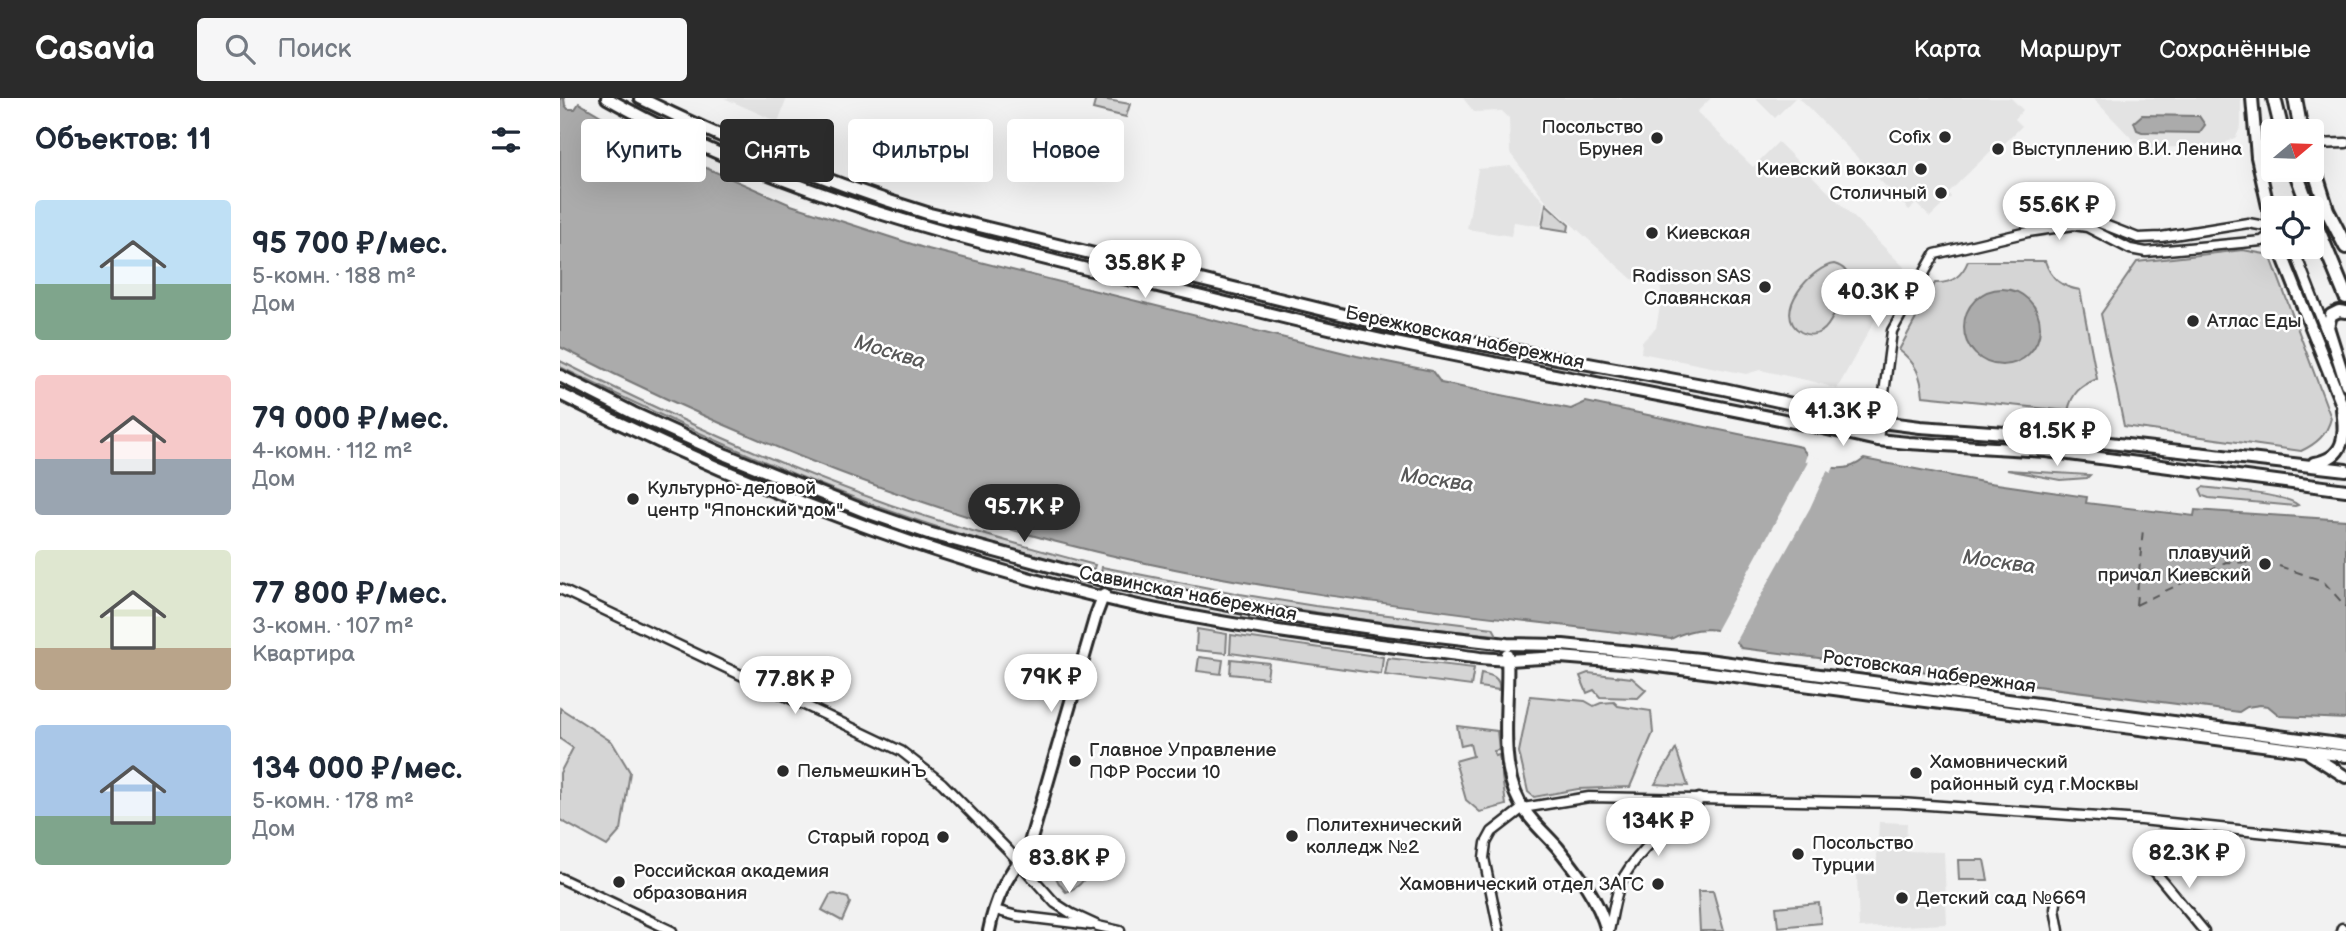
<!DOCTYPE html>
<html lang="ru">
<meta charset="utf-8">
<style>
body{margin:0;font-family:"Balsamiq Sans",sans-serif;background:#f6f6f7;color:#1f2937;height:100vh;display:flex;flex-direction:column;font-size:26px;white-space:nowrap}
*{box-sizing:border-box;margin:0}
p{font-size:23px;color:#747a83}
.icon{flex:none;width:38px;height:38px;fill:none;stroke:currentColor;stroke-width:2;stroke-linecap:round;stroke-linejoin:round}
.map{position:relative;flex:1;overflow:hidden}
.panel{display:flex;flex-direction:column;background:#fff;width:560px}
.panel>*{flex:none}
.banner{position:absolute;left:21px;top:21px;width:665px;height:63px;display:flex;gap:14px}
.needle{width:46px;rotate:71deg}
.buttons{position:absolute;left:1701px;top:21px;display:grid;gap:14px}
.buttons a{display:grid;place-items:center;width:63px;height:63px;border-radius:7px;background:#fff;box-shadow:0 7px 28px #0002;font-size:35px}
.price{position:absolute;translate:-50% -60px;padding:0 16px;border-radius:24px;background:#fff;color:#222;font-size:23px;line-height:46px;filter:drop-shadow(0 2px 4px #0008)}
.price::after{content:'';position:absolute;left:50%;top:42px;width:21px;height:16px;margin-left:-10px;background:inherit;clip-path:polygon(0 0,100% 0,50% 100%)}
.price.selected{background:#2b2b2b;color:#fff}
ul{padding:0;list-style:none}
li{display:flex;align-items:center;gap:21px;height:175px;padding:0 35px}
li span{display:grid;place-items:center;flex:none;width:196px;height:140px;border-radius:7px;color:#555}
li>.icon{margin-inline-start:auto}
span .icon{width:84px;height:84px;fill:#fffc;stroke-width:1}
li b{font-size:30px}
h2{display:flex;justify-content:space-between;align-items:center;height:84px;padding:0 35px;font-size:30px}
.tag{padding:0 24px;border-radius:7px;background:#fff;box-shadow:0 7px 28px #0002;font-size:24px;line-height:63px}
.tag.selected{background:#2b2b2b;color:#fff}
header{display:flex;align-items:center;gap:42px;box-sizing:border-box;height:98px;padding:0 35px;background:#2b2b2b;color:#fff}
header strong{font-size:33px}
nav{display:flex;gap:38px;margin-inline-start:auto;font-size:24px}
.search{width:490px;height:63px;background:#f6f6f7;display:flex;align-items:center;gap:18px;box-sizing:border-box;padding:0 24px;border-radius:7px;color:#747a83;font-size:26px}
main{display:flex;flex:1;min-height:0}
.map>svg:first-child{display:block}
.built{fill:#e3e3e3}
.green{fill:#d5d5d5;stroke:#808080;stroke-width:2}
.water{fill:#ababab;stroke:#787878;stroke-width:2}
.pier{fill:#f2f2f2}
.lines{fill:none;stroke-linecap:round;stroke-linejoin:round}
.ferry{stroke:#585858;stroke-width:2;stroke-dasharray:9 7;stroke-linecap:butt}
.street-casing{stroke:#2b2b2b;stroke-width:13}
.secondary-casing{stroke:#2b2b2b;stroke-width:16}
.primary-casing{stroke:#2b2b2b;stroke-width:18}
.street{stroke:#fff;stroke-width:8}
.secondary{stroke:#fff;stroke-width:10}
.primary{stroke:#fff;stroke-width:12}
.poi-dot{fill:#2b2b2b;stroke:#fff;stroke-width:2.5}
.labels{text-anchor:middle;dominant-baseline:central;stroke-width:5;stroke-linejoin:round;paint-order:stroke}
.poi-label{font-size:19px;fill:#2b2b2b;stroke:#fff;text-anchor:start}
.street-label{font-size:19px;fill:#2b2b2b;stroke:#fff}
.water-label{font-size:21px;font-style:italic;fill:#585858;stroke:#fff}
</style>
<header>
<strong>Casavia</strong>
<div class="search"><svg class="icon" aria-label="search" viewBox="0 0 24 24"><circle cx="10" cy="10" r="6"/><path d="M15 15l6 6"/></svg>Поиск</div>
<nav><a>Карта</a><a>Маршрут</a><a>Сохранённые</a></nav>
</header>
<main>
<section class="panel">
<h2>Объектов: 11<svg class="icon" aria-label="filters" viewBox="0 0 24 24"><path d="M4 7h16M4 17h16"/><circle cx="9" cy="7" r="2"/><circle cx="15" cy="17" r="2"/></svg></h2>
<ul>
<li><span style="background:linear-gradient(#bfe0f5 60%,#7fa58c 0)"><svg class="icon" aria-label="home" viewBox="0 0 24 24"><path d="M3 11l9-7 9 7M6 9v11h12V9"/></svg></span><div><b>95 700 ₽/мес.</b><p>5-комн. · 188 m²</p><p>Дом</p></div></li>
<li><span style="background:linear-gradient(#f6c9c9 60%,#9aa5b1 0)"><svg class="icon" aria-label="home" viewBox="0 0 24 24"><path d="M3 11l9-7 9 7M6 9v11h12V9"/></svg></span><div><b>79 000 ₽/мес.</b><p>4-комн. · 112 m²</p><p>Дом</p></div></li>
<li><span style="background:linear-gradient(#dfe7d0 70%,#b9a48a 0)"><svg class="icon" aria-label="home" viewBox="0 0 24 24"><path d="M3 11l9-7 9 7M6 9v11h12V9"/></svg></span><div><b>77 800 ₽/мес.</b><p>3-комн. · 107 m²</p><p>Квартира</p></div></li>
<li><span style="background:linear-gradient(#a9c7e8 65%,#7fa58c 0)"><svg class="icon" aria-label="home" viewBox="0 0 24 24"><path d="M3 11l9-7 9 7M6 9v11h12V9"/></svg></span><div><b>134 000 ₽/мес.</b><p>5-комн. · 178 m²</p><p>Дом</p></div></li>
</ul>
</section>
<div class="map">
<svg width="1786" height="833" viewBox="0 0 1786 833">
<rect width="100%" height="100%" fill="#f2f2f2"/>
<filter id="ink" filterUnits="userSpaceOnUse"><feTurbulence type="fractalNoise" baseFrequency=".0143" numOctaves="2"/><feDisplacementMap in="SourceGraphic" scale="14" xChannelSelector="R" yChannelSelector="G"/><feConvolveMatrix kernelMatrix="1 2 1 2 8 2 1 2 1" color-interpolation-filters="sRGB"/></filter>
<g filter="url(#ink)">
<g class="built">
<polygon points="164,0 227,0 218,24"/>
<polygon points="903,0 1151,0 1137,14 1193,69 1218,44 1344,169 1277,291 1255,284 1200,272 1186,276 1081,255 1082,244 1096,230 1102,198 1100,188 1072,181 987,104 950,55 949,20 942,13 914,14"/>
<polygon points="1195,0 1235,0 1215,20"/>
<polygon points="1239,0 1451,0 1463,12 1455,21 1462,28 1436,54 1433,51 1388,95 1391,99 1370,119 1356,106 1349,112"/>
<polygon points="1533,0 1681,0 1681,28 1676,39 1660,48 1585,50 1576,45"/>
<polygon points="951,68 984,104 980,128 954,124 951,138 907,131 918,71"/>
<polygon points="1319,724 1347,725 1346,753 1384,754 1387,826 1299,830 1297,777 1316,776"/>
</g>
<g class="green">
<polygon points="536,0 570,6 566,19 533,11"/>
<polygon points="986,106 1009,127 1008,133 982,129"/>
<path d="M 1683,152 L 1710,157 L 1771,320 C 1767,337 1756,346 1741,353 L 1564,328 L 1541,216 L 1577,164 Z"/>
<path d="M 1408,163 L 1485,163 C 1491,181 1502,189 1520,192 L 1537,281 C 1520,288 1512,295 1508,313 L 1363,298 C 1361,277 1356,265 1339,252 L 1375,185 C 1392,186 1402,178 1408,163 Z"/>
<path d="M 1274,166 C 1299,173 1285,196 1277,211 C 1273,218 1269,229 1262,233 C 1256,237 1248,238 1241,234 C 1210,215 1253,168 1274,166 Z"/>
<path d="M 0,263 C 108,317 217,367 331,407 C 398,430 466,449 535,467 L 533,473 C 472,456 410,441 350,420 C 229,378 115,325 0,269 Z"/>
<polygon points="1447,372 1530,377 1527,380 1500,382"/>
<path d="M 1643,389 C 1662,392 1726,396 1738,407 L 1735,408 L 1649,400 L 1643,398 L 1640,391 Z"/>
<path d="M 542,469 L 680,496 L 755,508 L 933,530 L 937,537 C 804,525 672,502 541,475 Z"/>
<polygon points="637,531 667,536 666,555 636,552"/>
<polygon points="671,537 823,559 821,576 670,555"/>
<polygon points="639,559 663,562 661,576 637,573"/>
<polygon points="828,560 914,570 911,588 825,577"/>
<polygon points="671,561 709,565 707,580 670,576"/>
<path d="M 921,575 C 931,577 941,579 939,592 L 919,589 Z"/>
<polygon points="1028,575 1072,580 1086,592 1078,600 1040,599 1034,592 1027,595 1020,578"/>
<polygon points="970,598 1025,603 1034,608 1041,605 1054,604 1058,608 1091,613 1093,635 1070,689 1018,691 974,699 968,694 959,654"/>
<polygon points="0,610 52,644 70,674 61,732 47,748 0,722 0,675 13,650 0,641"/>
<polygon points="897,628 937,633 939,652 934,653 935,658 939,657 946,707 920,714 906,702 895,663 913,658 910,646 901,648"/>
<polygon points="1116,651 1128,688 1095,686"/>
<path d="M 510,752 L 532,759 C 526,777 526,787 506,794 C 493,780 492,773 500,755 Z"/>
<polygon points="1398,762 1424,762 1428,782 1399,782"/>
<polygon points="1138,793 1153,793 1164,833 1140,833"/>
<polygon points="275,796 288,800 290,805 282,823 262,812 270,797"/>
<polygon points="1259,805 1261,825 1218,829 1216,809"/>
</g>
<g class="water">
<path d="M 0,0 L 4,0 L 5,7 L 8,11 L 15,11 L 19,5 L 73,37 L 70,45 L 74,53 L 82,53 L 89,45 L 231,107 L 364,150 L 797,258 L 872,273 L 881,285 L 1011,311 L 1026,304 L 1241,349 C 1255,370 1284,378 1304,361 L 1423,384 L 1527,399 L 1526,405 L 1634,418 L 1635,412 L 1786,422 L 1786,621 L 1720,618 L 1708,608 L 1700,607 L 1687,609 L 1679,614 L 1181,550 C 1165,525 1134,528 1111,541 C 919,516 725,499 537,454 C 350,410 171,336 0,249 Z"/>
<polygon points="1582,17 1639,18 1645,27 1639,35 1582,34 1577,32 1574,24"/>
<circle cx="1442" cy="229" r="38"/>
</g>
<polygon class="pier" points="1248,354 1254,359 1275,367 1271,375 1267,373 1250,410 1175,544 1178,546 1176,550 1165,539 1150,535 1152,532 1155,534 1248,364 1245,362"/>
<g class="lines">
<g class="ferry">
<polyline points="1719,468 1763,483 1786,509"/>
<polyline points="1576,507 1666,464 1692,465"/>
<polyline points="1576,507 1583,431"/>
</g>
<g class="street-casing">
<g id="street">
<polyline points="1752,46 1786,45"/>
<polyline points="1501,124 1515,121 1532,122 1578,140 1601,139 1688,125 1705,128 1713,133"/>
<polyline points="1733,149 1767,236"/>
<polyline points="1318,342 1332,233 1375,156 1468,134 1514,127 1527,129 1570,151 1586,154 1702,143 1713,135"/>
<polyline points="0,491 341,653 382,685 448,752 495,805 512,816 538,828 560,833"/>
<polyline points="1591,769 1644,833"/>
<polyline points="0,780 112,833"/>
<polyline points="1497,799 1495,811 1499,833"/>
<polyline points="435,812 457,818 531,827"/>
<polyline points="939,833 924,760 926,745 932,734 963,710 1029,699 1340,705 1581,722 1786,743"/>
<path d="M 1049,833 C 1053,816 1055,795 1063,780 C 1078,754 1112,722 1137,707 L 1139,700"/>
<polyline points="1781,833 1782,830"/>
</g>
</g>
<g class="secondary-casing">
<g id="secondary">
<path d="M 47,0 C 217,96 397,140 585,185 C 673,206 761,230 850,248 C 1006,281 1163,307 1318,342 L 1348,345 L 1486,353 L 1786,392"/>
<path d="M 80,0 C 175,47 268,85 370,116 L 850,233 L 1164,291 L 1305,322 L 1360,329 L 1488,338 L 1786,372"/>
<polyline points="1692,0 1697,59 1713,131"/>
<polyline points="1719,149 1786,317"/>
<polyline points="1786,214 1779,213 1771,217 1768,229 1786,286"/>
<polyline points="0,278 73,315 166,357 307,414 368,435 549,484 720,517 826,532 947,546 1003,547 1140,561 1786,647"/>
<path d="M 0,296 C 173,383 355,455 544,500 C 667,530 794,543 920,560 L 948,562 L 1000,559 L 1075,565 L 1786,658"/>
<path d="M 1754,365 C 1785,360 1786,338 1782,311"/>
<path d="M 947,556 C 950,601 937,664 960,705 C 969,722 985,735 998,750 C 1018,775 1039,802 1047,833"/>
<polyline points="1750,656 1786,679"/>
<path d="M 429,833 C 434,806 447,774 467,755 L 536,517 L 544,496"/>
</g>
</g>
<g class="primary-casing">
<g id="primary">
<polyline points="1714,0 1722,33"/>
<polyline points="1735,0 1741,33"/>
<polyline points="1752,64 1767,112 1786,149"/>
<polyline points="1735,72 1749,110"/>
<polyline points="1752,117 1786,199"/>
</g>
</g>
<use href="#street" class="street"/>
<use href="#secondary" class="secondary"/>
<use href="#primary" class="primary"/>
</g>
</g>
<g class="poi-dot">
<circle cx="1385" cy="39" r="7"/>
<circle cx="1097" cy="40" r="7"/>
<circle cx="1438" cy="51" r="7"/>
<circle cx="1361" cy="71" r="7"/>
<circle cx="1381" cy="95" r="7"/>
<circle cx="1092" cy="135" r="7"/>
<circle cx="1205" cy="189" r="7"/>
<circle cx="1633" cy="223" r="7"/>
<circle cx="73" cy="401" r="7"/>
<circle cx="1705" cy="466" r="7"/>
<circle cx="515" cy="663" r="7"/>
<circle cx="223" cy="673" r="7"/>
<circle cx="1356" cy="675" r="7"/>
<circle cx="732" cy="738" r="7"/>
<circle cx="383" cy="739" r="7"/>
<circle cx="1238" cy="756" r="7"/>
<circle cx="59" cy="784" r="7"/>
<circle cx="1098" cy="786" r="7"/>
<circle cx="1342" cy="800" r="7"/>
</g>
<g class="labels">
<g class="poi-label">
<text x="1083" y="29" text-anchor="end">Посольство<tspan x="1083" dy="22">Брунея</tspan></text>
<text x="1371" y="39" text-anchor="end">Cofix</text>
<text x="1452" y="51">Выступлению В.И. Ленина</text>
<text x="1347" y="71" text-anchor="end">Киевский вокзал</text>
<text x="1367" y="95" text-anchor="end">Столичный</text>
<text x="1106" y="135">Киевская</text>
<text x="1191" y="178" text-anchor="end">Radisson SAS<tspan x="1191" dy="22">Славянская</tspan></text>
<text x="1647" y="223">Атлас Еды</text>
<text x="87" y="390">Культурно-деловой<tspan x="87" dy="22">центр "Японский дом"</tspan></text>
<text x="1691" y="455" text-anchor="end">плавучий<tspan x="1691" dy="22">причал Киевский</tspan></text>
<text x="529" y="652">Главное Управление<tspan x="529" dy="22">ПФР России 10</tspan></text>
<text x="1370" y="664">Хамовнический<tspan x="1370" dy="22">районный суд г.Москвы</tspan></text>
<text x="237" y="673">ПельмешкинЪ</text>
<text x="746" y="727">Политехнический<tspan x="746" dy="22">колледж №2</tspan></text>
<text x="369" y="739" text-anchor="end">Старый город</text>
<text x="1252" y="745">Посольство<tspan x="1252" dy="22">Турции</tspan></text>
<text x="73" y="773">Российская академия<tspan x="73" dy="22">образования</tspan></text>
<text x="1084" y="786" text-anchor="end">Хамовнический отдел ЗАГС</text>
<text x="1356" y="800">Детский сад №669</text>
</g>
<g class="street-label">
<text transform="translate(905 240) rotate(12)">Бережковская набережная</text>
<text transform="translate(628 496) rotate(11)">Саввинская набережная</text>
<text transform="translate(1369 574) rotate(8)">Ростовская набережная</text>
</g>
<g class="water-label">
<text transform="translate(330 254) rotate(17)">Москва</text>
<text transform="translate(877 382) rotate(8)">Москва</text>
<text transform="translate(1439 464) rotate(8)">Москва</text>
</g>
</g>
</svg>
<div class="buttons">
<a><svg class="needle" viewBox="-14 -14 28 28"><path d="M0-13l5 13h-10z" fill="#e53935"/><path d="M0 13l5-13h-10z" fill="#747a83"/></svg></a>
<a><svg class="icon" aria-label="locate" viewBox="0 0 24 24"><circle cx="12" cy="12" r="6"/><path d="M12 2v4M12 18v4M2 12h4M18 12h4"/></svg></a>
</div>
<b class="price" style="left:1499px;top:144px">55.6K ₽</b>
<b class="price" style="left:585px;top:202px">35.8K ₽</b>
<b class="price" style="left:1318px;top:231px">40.3K ₽</b>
<b class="price" style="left:1283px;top:350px">41.3K ₽</b>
<b class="price" style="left:1497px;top:370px">81.5K ₽</b>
<b class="price selected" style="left:464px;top:446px">95.7K ₽</b>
<b class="price" style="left:491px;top:616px">79K ₽</b>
<b class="price" style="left:235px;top:618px">77.8K ₽</b>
<b class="price" style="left:1098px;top:760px">134K ₽</b>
<b class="price" style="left:1629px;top:792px">82.3K ₽</b>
<b class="price" style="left:509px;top:797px">83.8K ₽</b>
<div class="banner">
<a class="tag">Купить</a>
<a class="tag selected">Снять</a>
<a class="tag">Фильтры</a>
<a class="tag">Новое</a>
</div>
</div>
</main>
